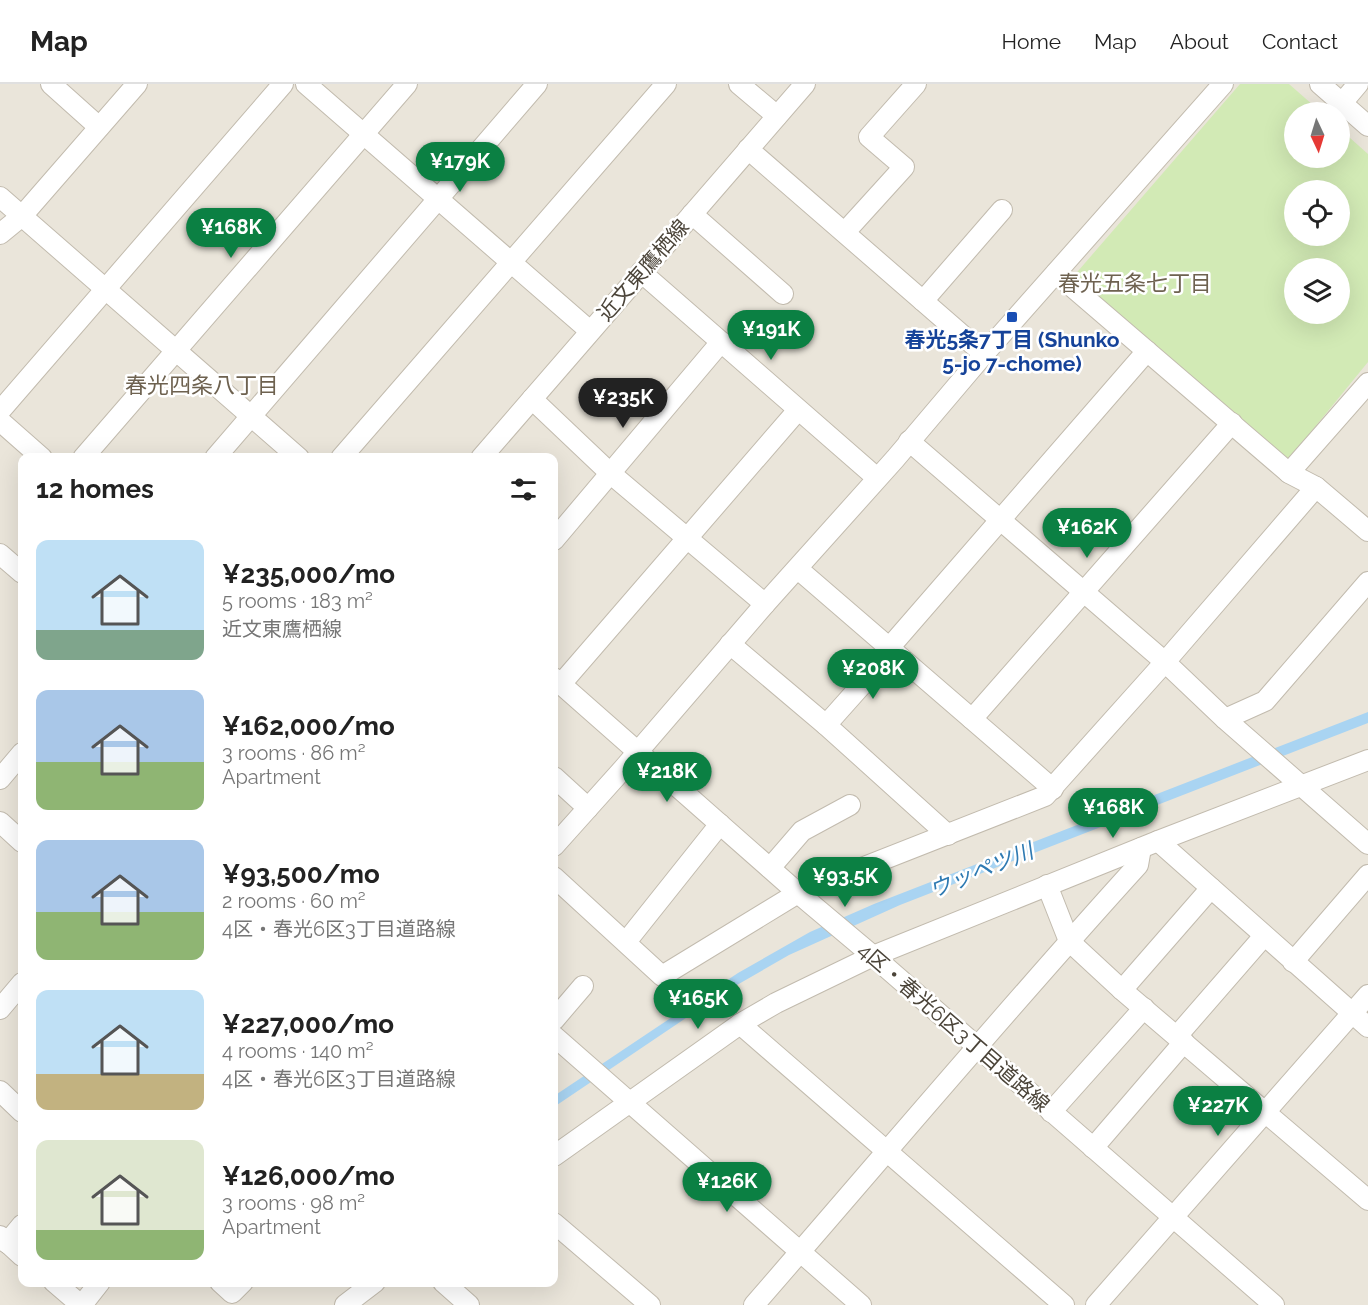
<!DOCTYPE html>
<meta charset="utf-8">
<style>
body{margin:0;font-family:Raleway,"Noto Sans JP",sans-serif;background:#f6f6f6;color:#222;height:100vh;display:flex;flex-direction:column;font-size:22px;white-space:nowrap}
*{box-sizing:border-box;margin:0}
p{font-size:20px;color:#767676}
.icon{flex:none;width:33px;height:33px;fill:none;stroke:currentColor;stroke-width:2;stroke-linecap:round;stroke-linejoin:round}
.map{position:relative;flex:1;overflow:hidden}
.drawer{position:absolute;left:18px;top:369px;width:540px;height:834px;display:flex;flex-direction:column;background:#fff;border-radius:12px;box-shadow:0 6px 24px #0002}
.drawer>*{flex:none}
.needle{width:39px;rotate:176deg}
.controls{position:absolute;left:1284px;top:18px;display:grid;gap:12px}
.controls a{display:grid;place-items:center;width:66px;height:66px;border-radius:50%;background:#fff;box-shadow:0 6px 24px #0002;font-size:30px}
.price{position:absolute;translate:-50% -51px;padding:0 14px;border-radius:21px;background:#0b8043;color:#fff;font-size:20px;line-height:39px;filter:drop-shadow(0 2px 3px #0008)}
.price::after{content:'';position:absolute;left:50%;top:36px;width:18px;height:14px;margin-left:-9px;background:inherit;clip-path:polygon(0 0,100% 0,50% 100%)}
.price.on{background:#222;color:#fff}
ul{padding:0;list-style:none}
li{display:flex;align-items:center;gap:18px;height:150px;padding:0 18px}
li span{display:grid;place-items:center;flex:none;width:168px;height:120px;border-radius:12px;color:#555}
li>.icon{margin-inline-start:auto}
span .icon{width:72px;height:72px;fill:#fffc;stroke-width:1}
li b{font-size:26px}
h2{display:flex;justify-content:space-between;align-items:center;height:72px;padding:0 18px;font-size:26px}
header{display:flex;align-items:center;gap:36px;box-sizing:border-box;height:84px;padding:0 30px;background:#fff;border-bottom:2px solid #e0e0e0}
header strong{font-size:28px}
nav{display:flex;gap:33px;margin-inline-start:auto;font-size:21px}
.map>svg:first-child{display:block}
.residential{fill:#eae5da;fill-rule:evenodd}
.green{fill:#d2eab5;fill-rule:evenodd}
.water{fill:#a9d4f2}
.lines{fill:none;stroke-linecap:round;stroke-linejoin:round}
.minor-casing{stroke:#c2bbae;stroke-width:22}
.minor{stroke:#fff;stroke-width:20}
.transit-dot{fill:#1a4fb4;stroke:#fff;stroke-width:2}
.labels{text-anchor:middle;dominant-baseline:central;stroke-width:5;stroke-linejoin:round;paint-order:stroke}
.street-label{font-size:21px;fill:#4b4439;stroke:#fff}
.transit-label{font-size:21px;font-weight:bold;fill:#164399;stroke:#fff}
.neighbourhood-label{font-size:22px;fill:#6e6250;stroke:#fff}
.water-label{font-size:22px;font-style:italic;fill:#2e7ab2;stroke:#fff}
</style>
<header>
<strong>Map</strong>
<nav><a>Home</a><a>Map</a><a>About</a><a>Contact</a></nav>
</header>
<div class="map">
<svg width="1368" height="1221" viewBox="0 0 1368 1221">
<rect width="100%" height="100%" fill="#f6f3ec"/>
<path class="residential" d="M 0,0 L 1368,0 L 1368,1221 L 0,1221 ZM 1294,28 L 1340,28 L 1340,74 L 1294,74 ZM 1294,106 L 1340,106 L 1340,152 L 1294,152 ZM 1294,184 L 1340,184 L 1340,230 L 1294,230 ZM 22,374 L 554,374 L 554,1198 L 22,1198 Z"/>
<path class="green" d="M 1240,0 L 1289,0 L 1321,28 L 1294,28 L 1294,74 L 1340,74 L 1340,45 L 1368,70 L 1368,278 L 1288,376 L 1072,194 ZM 1294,106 L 1340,106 L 1340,152 L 1294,152 ZM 1294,184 L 1340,184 L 1340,230 L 1294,230 Z"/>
<polygon class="water" points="1368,628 1368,639 900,821 789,871 723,909 554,1023 554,1012 738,889 810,848 874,820"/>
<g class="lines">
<g class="minor-casing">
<g id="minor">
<polyline points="51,0 99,43"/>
<polyline points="306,0 590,247"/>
<polyline points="739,0 777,32"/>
<polyline points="1320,0 1368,42"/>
<polyline points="1342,19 1358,0"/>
<polyline points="748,65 984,270"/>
<polyline points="0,113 299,374"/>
<polyline points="692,130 783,210"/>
<polyline points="845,148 904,83 869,53 916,0"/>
<polyline points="0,150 22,132 137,0"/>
<polyline points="641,188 877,394"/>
<polyline points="1056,189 1289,389 1316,403 1368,447"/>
<polyline points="923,217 1002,126"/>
<polyline points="532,315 610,389 765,520"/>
<polyline points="0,327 283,0"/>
<polyline points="0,337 42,374"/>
<polyline points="909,357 1165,578 1225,635 1368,760"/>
<polyline points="83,374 407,0"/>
<polyline points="215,374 537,0"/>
<polyline points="341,374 666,0"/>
<polyline points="481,374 805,0"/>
<polyline points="1289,389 1368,299"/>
<polyline points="554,456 721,258"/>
<polyline points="0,470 22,489"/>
<polyline points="798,485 1053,705"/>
<polyline points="730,560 826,641 948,751"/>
<polyline points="889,564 1147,267"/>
<polyline points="554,594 798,809 873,872 1274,1221"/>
<polyline points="561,600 798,326"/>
<polyline points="972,635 1232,339"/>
<polyline points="1225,635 1265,617 1368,498"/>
<polyline points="826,641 892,567"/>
<polyline points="554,693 588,724"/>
<polyline points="0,695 22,669"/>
<polyline points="0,738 22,758"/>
<polyline points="1158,757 1368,943"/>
<polyline points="554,762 623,685 765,520 895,375 984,270 1223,0"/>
<polyline points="770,784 802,747 850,721"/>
<polyline points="554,793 662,892 798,809 1045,712 1165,578 1316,403"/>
<polyline points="1047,801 1069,857 1122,906 1368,1116"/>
<polyline points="626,858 720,740"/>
<polyline points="1293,878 1368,791"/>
<polyline points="1122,906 1211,804"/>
<polyline points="0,925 22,899"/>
<polyline points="554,936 583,902"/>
<polyline points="740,940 1064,1221"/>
<polyline points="554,952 861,1221"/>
<polyline points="1177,952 1264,852"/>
<polyline points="0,1007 22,1028"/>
<polyline points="1051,1028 1144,924"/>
<polyline points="1093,1064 1184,958"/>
<polyline points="554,1072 740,940 776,919 873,872 1158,757 1368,676"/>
<polyline points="554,1139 650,1221"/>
<polyline points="0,1152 22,1172"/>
<polyline points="7,1159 22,1141"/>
<polyline points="54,1198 81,1221"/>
<polyline points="220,1198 232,1209 243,1198"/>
<polyline points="443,1198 469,1221"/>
<polyline points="82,1221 100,1198"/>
<polyline points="345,1221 375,1198"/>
<path d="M 754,1221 C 882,1074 1007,925 1138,781 L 1141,764"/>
<polyline points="1096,1221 1368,911"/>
</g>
</g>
<use href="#minor" class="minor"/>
</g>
<rect class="transit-dot" x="1006" y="227" width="12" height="12" rx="3"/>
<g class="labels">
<g class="street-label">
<text transform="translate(643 186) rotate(-49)">近文東鷹栖線</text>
<text transform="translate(954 943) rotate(41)">4区・春光6区3丁目道路線</text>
</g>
<g class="transit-label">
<text x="1012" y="255">春光5条7丁目 (Shunko<tspan x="1012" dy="24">5-jo 7-chome)</tspan></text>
</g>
<g class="neighbourhood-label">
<text x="1135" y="199">春光五条七丁目</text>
<text x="202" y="301">春光四条八丁目</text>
</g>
<g class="water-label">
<text transform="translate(981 786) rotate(-22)">ウッペツ川</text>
</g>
</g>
</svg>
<div class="controls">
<a><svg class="needle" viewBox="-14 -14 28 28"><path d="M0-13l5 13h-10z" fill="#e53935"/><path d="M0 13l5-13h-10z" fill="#767676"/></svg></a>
<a><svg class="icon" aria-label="locate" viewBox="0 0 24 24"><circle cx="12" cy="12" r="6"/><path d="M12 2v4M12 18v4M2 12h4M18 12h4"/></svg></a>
<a><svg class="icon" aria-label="layers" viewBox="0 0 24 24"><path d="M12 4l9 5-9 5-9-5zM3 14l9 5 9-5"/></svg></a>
</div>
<b class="price" style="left:460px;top:109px">¥179K</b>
<b class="price" style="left:231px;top:175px">¥168K</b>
<b class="price" style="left:771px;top:277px">¥191K</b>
<b class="price on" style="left:623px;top:345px">¥235K</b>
<b class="price" style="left:1087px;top:475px">¥162K</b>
<b class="price" style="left:873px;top:616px">¥208K</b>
<b class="price" style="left:667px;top:719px">¥218K</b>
<b class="price" style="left:1113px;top:755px">¥168K</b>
<b class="price" style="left:845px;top:824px">¥93.5K</b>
<b class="price" style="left:698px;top:946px">¥165K</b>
<b class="price" style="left:1218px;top:1053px">¥227K</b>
<b class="price" style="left:727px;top:1129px">¥126K</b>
<section class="drawer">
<h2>12 homes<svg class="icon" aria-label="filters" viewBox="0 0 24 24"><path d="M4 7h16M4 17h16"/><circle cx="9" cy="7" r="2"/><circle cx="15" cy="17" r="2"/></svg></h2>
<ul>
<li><span style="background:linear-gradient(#bfe0f5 75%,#7fa58c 0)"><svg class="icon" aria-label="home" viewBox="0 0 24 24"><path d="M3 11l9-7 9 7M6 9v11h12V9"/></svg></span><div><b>¥235,000/mo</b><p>5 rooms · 183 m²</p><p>近文東鷹栖線</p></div></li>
<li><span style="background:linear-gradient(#a9c7e8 60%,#8fb573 0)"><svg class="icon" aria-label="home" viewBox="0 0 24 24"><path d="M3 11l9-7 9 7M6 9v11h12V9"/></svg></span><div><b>¥162,000/mo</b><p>3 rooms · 86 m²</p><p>Apartment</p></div></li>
<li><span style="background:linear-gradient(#a9c7e8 60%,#8fb573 0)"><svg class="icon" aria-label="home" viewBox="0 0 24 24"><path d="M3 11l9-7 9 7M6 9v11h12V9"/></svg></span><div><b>¥93,500/mo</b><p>2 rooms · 60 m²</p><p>4区・春光6区3丁目道路線</p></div></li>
<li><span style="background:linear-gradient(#bfe0f5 70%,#c2b280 0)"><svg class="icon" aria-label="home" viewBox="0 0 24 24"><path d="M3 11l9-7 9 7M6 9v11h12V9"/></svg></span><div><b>¥227,000/mo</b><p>4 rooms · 140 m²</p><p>4区・春光6区3丁目道路線</p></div></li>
<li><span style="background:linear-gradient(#dfe7d0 75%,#8fb573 0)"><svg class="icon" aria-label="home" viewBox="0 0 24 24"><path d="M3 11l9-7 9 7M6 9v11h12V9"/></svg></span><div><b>¥126,000/mo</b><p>3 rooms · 98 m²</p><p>Apartment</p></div></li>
</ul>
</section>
</div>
